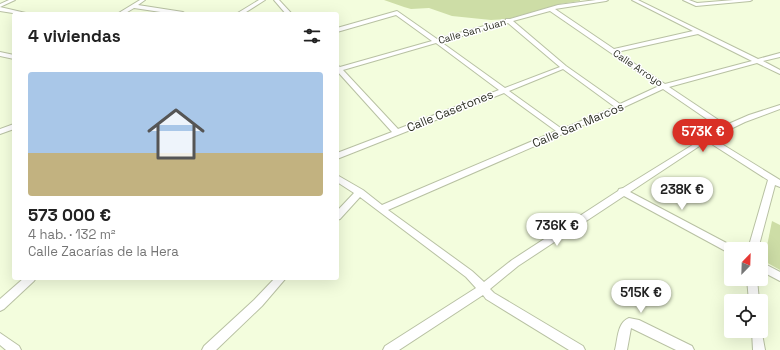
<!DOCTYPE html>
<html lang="es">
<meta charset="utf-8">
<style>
body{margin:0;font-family:"Space Grotesk",sans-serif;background:#f6f6f6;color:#222;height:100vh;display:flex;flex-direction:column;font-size:15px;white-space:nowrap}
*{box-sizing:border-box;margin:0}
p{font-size:13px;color:#767676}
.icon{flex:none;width:22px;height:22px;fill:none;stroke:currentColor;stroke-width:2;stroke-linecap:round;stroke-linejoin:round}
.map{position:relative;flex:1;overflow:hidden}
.sheet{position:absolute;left:12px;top:12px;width:327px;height:268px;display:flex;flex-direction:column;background:#fff;border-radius:4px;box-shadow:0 4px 16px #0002}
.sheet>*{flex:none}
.needle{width:26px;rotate:23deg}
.fabs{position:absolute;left:724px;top:242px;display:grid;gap:8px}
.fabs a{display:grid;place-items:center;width:44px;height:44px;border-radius:4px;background:#fff;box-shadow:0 4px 16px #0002;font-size:20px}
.price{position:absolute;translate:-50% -34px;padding:0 9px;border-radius:14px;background:#fff;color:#222;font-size:13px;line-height:26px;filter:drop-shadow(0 1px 2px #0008)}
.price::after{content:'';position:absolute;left:50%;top:24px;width:12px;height:9px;margin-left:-6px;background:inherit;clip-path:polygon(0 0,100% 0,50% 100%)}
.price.on{background:#d93025;color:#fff}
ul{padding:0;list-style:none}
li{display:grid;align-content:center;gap:8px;height:212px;padding:0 16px}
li+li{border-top:1px solid #e0e0e0}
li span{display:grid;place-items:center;height:124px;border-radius:4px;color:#555}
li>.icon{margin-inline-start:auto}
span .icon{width:72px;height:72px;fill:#fffc;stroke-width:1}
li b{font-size:17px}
h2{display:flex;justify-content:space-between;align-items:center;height:48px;padding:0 16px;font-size:17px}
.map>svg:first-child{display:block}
.green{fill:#cddda6}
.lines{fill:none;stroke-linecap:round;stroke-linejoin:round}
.street-casing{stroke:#b8c1a3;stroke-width:2}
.street{fill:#fff;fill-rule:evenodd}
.labels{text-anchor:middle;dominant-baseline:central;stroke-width:3;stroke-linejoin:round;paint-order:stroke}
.far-street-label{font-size:10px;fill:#2b2e22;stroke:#fff}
.street-label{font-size:12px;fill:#2b2e22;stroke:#fff}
</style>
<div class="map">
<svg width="780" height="350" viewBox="0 0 780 350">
<rect width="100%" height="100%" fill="#f3fddd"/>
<g class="green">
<polygon points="384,0 580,0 580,1 560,4 508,19 491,20 452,16 429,8 411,9 404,7"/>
<polygon points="772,221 780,225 780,270 764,261"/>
</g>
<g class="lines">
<g class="street-casing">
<g id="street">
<polygon points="9,0 15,0 0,7 30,14 19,14 0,11 0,4"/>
<polygon points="140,0 145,0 138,5 183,12 186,14 174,14 134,8 124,14 117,14"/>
<polygon points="259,0 265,0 243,14 236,14"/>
<polygon points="274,0 279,0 292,14 286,14"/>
<path d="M 596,0 L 608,0 L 606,1 L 555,9 L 614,49 L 693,31 L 632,0 L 638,0 L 758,59 L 780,53 L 780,57 L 763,61 L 780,70 L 780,74 L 757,63 L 669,87 L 726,125 L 749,115 L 780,105 L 780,109 L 745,122 L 712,138 L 780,180 L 780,187 L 775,185 L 758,249 L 748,249 L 768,180 L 707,141 L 630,192 L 734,247 L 735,249 L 731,249 L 731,254 L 624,196 L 518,266 L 490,289 L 494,293 L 583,346 L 585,350 L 569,350 L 486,299 L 483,295 L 399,350 L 383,350 L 385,346 L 476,288 L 466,277 L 360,197 L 340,219 L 337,220 L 337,211 L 354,193 L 337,182 L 337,175 L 363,190 L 382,205 L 556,131 L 504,93 L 337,159 L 337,153 L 392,132 L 337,71 L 337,65 L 340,67 L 432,41 L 396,15 L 337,32 L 337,28 L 397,11 L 437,39 L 506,20 L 506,19 L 510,19 L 558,5 ZM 550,11 L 659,86 L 620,104 L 566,66 L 513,21 ZM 508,23 L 560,67 L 505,88 L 441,42 ZM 698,34 L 752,61 L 665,84 L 617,52 ZM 436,43 L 499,90 L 398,129 L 343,70 ZM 563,69 L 615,107 L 562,129 L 509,91 ZM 663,89 L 720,128 L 623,188 L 619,189 L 618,191 L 512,260 L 484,282 L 472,271 L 388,210 L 622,108 Z"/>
<polygon points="683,0 689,0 697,3 734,0 752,0 750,1 696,6"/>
<polygon points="0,52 14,55 14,59 0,56"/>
<polygon points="14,124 14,129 0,134 0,129"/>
<polygon points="761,262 780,272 780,281 761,271"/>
<polygon points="24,278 36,278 34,281 4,309 0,311 0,299"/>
<polygon points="275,278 286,278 262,306 216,350 202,350 204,346 254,300"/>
<polygon points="747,279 757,279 759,301 749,301"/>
<path d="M 629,318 L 639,320 L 692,346 L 694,350 L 676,350 L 631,328 L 627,350 L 615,350 C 618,339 617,323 629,318 Z"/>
<polygon points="761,328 765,350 753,350 752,331 761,331"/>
<polygon points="0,333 19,346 21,350 6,350 0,345"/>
</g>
</g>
<use href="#street" class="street"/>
</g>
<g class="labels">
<g class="far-street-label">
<text transform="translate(472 31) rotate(-16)">Calle San Juan</text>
<text transform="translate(638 68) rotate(34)">Calle Arroyo</text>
</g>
<g class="street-label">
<text transform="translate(450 111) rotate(-22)">Calle Casetones</text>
<text transform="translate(578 125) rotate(-23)">Calle San Marcos</text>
</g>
</g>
</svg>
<div class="fabs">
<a><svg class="needle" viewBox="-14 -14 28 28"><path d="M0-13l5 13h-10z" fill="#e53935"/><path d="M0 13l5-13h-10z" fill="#767676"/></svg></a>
<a><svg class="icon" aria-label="locate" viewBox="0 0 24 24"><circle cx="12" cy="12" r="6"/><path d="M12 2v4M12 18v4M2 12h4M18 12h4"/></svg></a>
</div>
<b class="price on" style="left:703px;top:153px">573K €</b>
<b class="price" style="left:682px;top:211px">238K €</b>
<b class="price" style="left:557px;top:247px">736K €</b>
<b class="price" style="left:641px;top:314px">515K €</b>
<section class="sheet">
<h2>4 viviendas<svg class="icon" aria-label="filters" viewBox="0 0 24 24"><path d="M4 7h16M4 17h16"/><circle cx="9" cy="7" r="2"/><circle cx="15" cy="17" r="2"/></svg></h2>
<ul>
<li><span style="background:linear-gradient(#a9c7e8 65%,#c2b280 0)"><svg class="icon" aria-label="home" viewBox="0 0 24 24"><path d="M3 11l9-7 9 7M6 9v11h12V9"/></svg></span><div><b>573 000 €</b><p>4 hab. · 132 m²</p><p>Calle Zacarías de la Hera</p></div></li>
</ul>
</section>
</div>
